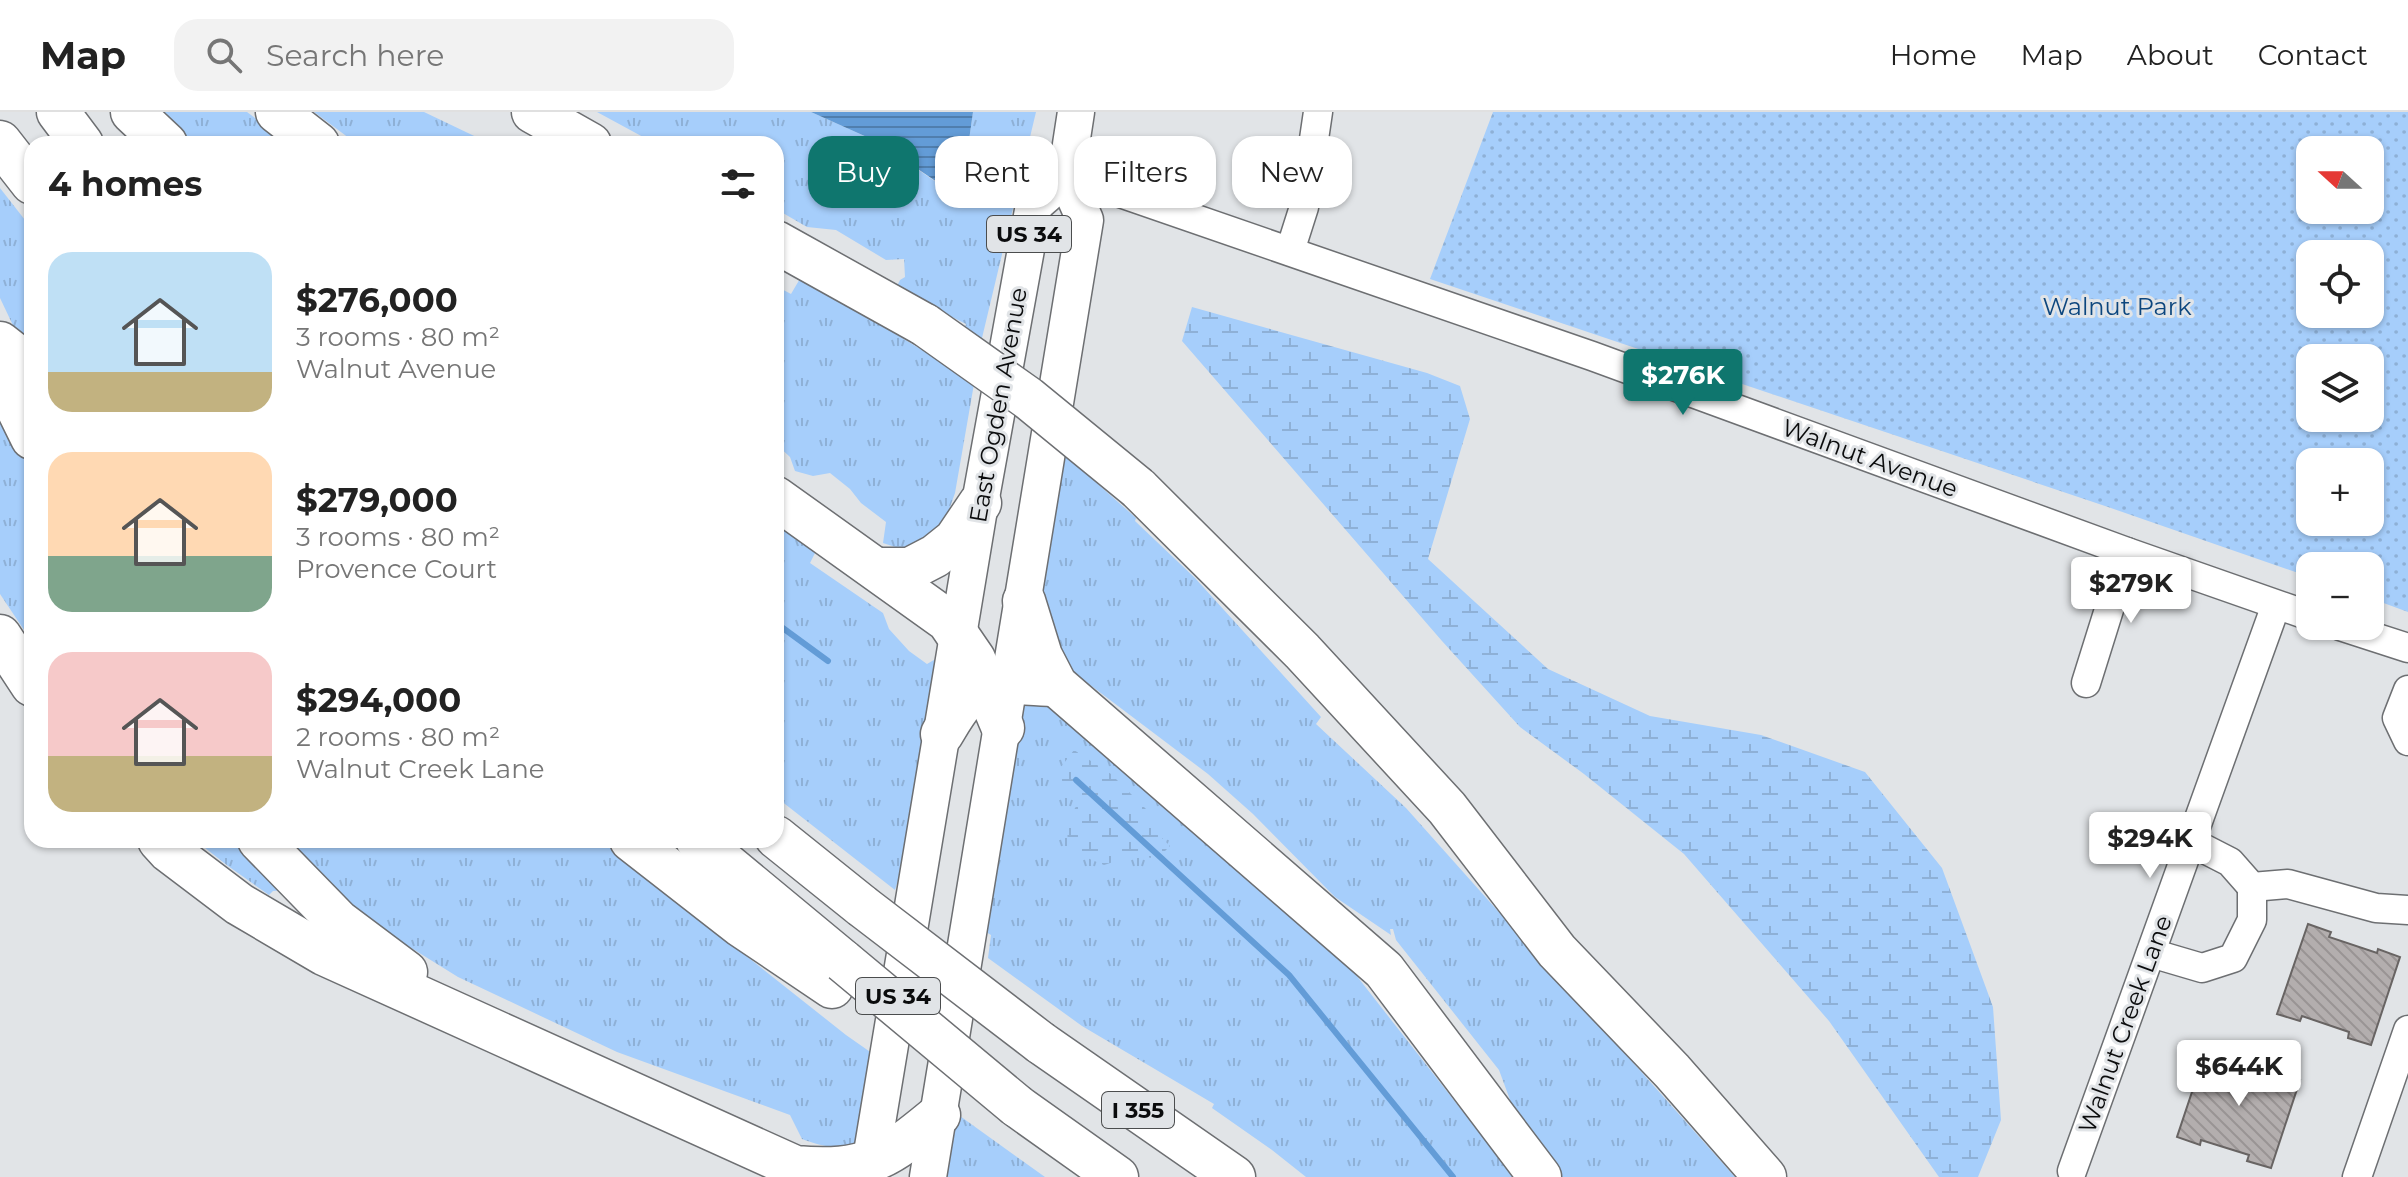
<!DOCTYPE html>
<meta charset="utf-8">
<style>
body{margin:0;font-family:Montserrat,sans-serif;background:#f2f2f2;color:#222;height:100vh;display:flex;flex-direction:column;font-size:30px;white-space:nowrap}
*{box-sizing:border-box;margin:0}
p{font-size:26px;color:#767676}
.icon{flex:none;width:44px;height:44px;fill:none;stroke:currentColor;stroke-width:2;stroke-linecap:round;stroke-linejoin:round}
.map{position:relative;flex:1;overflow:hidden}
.side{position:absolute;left:24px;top:24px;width:760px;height:712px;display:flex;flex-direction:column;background:#fff;border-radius:24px;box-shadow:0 2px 6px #0004}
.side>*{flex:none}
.guide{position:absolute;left:808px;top:24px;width:760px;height:72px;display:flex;gap:16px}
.needle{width:52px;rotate:291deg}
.controls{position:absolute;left:2296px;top:24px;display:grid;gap:16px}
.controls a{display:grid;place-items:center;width:88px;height:88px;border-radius:16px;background:#fff;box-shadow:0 2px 6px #0004;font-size:40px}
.price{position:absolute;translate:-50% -68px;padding:0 18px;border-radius:8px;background:#fff;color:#222;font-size:26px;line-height:52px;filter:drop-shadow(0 2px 4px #0008)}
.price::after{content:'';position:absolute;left:50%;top:48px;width:24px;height:18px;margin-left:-12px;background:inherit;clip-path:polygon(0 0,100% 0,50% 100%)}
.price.selected{background:#0f766e;color:#fff}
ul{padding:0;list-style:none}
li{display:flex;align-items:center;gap:24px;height:200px;padding:0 24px}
li span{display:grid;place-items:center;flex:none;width:224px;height:160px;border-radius:24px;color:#555}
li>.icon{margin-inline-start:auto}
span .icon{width:96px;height:96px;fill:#fffc;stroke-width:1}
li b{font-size:34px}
h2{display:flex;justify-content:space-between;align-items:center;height:96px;padding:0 24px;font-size:34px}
.pill{padding:0 28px;border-radius:24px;background:#fff;box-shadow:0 2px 6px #0004;font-size:28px;line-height:72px}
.pill.selected{background:#0f766e;color:#fff}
header{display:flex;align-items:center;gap:48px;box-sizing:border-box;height:112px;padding:0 40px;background:#fff;border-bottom:2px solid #e0e0e0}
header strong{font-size:38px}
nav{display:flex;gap:44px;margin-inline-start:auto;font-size:28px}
.search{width:560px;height:72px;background:#f2f2f2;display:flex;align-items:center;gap:20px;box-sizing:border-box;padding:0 28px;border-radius:24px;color:#767676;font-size:30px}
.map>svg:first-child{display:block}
.grass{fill:url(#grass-tufts)}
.wetland{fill:url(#wetland-marsh)}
.park{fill:url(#park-dots);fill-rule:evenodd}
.water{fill:url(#water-rules)}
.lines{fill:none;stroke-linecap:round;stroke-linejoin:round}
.stream{stroke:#639cd7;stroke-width:6}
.building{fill:url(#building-back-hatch);stroke:#686463;stroke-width:2}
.minor-casing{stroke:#6d6f72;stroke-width:31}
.major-casing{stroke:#6d6f72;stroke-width:39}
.highway-casing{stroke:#6d6f72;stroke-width:45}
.minor{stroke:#fff;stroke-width:28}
.major{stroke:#fff;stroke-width:36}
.highway{stroke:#fff;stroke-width:42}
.highway-bridge-casing{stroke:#6d6f72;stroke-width:45;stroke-linecap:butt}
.highway-bridge{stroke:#fff;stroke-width:42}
.labels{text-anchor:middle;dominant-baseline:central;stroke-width:6;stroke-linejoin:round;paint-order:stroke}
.shield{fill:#e1e4e7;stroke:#4b4d4e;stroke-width:2}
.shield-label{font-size:22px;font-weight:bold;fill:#0b0c0d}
.park-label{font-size:24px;fill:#0c467e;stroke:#e1e4e7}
.street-label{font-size:24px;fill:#0b0c0d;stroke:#e1e4e7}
</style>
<header>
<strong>Map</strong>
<div class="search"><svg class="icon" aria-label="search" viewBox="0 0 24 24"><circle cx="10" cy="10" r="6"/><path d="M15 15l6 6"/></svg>Search here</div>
<nav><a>Home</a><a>Map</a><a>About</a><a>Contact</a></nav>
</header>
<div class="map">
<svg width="2408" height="1065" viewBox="0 0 2408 1065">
<defs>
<pattern id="grass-tufts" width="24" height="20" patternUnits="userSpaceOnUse" patternTransform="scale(2)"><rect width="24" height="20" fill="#a6cefb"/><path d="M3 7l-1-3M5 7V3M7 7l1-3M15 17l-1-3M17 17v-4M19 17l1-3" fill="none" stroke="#8eb0d6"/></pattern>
<pattern id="wetland-marsh" width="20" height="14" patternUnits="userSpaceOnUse" patternTransform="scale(2)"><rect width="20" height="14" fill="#a6cefb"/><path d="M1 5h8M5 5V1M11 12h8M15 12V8" fill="none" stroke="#8eb0d6"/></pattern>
<pattern id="park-dots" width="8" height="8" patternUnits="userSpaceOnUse" patternTransform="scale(2)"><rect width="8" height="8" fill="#a6cefb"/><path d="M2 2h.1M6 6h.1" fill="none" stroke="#8eb0d6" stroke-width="1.8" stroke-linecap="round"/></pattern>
<pattern id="water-rules" width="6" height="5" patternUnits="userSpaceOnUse" patternTransform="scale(2)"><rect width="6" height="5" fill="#639cd7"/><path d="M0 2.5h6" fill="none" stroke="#507ead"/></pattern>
<pattern id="building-back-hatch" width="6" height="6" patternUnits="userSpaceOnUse" patternTransform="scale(2)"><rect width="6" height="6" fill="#b3aeae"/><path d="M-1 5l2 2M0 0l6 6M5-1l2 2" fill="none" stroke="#999494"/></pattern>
</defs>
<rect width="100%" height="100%" fill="#e1e4e7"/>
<g class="grass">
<polygon points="150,0 247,0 289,32 186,32"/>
<polygon points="314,0 424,0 491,32 357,32"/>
<polygon points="597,0 811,0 878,30 936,70 967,42 973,0 1036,0 982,226 955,381 942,418 910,436 898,436 883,431 886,410 861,391 850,377 830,361 813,364 795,359 790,345 776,332 776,174 791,182 801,165 952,256 966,212 914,186 897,174 900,168 905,165 904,147 886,148 836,118 807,115 776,97 776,32 656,32"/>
<polygon points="0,76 32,117 32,238 19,226 0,186"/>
<polygon points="0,293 32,357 32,530 0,482"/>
<polygon points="1063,341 1136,406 1135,409 1195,466 1321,605 1316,612 1406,696 1735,1065 1554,1065 1523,1023 1499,958 1396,828 1393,817 1390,817 1391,823 1335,785 1253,702 1208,662 1065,554 1041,481"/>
<polygon points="776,408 816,439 810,451 883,501 889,517 909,539 927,552 939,545 909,732 895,778 776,685"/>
<polygon points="1022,591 1050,594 1287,787 1356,863 1514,1065 1306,1065 1272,1038 1212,996 1214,992 1082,914 988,846 991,823 986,820"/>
<polygon points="195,728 241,728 283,778 273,779 269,783 228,754"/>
<path d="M 284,728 L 600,728 L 846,923 L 876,944 L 858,1033 C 839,1038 820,1034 802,1027 L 790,1003 L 617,940 L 458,865 L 400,829 L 348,789 Z"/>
<polygon points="953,999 1045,1065 942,1065"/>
</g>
<g class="wetland">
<polygon points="1192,195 1427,261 1460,274 1470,307 1428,447 1548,557 1650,604 1761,623 1865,660 1942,756 1993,895 2001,1008 1978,1065 1939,1065 1829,909 1684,742 1584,662 1520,615 1442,529 1182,229"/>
<polygon points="1074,638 1111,662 1152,703 1157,721 1170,734 1157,747 1135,743 1104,753 1068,738 1067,709 1082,685 1055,663"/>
</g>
<path class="park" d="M 1493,0 L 2408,0 L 2408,500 L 2370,486 L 2370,454 L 2310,454 L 2310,465 L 2108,395 L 1430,167 ZM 2310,38 L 2370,38 L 2370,98 L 2310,98 ZM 2310,142 L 2370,142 L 2370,202 L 2310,202 ZM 2310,246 L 2370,246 L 2370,306 L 2310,306 ZM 2310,350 L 2370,350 L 2370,410 L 2310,410 Z"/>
<polygon class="water" points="811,0 973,0 967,42 955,77 937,70 878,30"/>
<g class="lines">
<g class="stream">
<polyline points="776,511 828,549"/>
<polyline points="1076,668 1289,863 1453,1065"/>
</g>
</g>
<g class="building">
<polygon points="2308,812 2331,820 2329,825 2377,841 2378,837 2400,845 2371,933 2348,926 2349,920 2302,904 2300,909 2277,902"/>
<polygon points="2207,935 2231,943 2229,948 2277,964 2278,960 2300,968 2271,1056 2247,1049 2249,1043 2201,1028 2200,1033 2177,1025"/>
</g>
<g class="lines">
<g class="minor-casing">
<g id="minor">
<polyline points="1066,65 1100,74 1592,244 2127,440 2310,504"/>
<polyline points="1290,139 1304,95 1318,0"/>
<polyline points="2340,514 2408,536"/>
<polyline points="2086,571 2127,440"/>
<polyline points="2408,578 2397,606 2408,629"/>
<polyline points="2191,730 2230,750 2252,775 2288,772 2376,796 2408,798"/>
<polyline points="2151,841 2202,856 2233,846 2252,808 2252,775"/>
<polyline points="2072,1059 2276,493"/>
<polyline points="2357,1065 2408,918"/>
</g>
</g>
<g class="major-casing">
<g id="major">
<polyline points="1066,65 1076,0"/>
<polyline points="868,1065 980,391 1034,93 1066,65"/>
<polyline points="928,1065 1085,108 1066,65"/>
</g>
</g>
<g class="highway-casing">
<g id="highway">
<polyline points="58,0 82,32"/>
<polyline points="132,0 166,32"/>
<polyline points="277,0 318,32"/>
<polyline points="533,0 590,32"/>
<polyline points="0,30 32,71"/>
<polyline points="776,130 925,213"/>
<polyline points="0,231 32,256"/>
<polyline points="0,261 32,326"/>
<polyline points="1138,376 1302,539 1447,696 1557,839 1672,959 1765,1065"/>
<polyline points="776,386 948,509 974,547 1003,616"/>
<polyline points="878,457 910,457 935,444 955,428 980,391"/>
<polyline points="1024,489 1041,544 1056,573 1384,858 1540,1065"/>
<polyline points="0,524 32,573"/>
<path d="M 942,622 C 952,606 965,580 984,574 C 1003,568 1035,573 1056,573"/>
<polyline points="776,725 862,794"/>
<path d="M 159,728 L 169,739 L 239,792 L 324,842 L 795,1055 C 866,1061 886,1047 939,1003"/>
<polyline points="259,728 338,809 406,860"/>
<polyline points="631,728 740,813 832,875"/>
<polyline points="697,728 843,849"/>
<polyline points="1041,931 1234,1065"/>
<polyline points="1017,994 1117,1065"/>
</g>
</g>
<use href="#minor" class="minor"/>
<use href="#major" class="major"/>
<use href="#highway" class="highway"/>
<g class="highway-bridge-casing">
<g id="highway-bridge">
<polyline points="925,213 1028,286 1138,376"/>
<polyline points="862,794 1041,931"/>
<polyline points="843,849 1017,994"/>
</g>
</g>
<use href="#highway-bridge" class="highway-bridge"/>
</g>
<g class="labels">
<g class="shield">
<rect x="987" y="104" width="84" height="36" rx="6"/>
<rect x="856" y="866" width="84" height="36" rx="6"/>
<rect x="1102" y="980" width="72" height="36" rx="6"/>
</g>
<g class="shield-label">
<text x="1029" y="122">US 34</text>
<text x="898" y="884">US 34</text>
<text x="1138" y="998">I 355</text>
</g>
<g class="park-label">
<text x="2117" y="194">Walnut Park</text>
</g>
<g class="street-label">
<text transform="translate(998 293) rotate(-80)">East Ogden Avenue</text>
<text transform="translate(1870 346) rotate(20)">Walnut Avenue</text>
<text transform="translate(2125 912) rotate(-70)">Walnut Creek Lane</text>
</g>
</g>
</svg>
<div class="controls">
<a><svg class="needle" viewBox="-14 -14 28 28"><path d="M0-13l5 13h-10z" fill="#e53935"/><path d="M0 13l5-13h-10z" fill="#767676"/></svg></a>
<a><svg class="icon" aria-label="locate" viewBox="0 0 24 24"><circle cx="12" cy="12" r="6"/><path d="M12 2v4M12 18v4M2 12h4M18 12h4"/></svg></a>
<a><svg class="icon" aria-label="layers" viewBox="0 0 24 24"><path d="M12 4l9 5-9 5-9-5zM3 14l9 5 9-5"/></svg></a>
<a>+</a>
<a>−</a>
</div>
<b class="price selected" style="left:1683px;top:305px">$276K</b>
<b class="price" style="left:2131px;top:513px">$279K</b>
<b class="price" style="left:2150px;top:768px">$294K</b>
<b class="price" style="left:2239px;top:996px">$644K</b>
<div class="guide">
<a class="pill selected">Buy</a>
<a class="pill">Rent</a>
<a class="pill">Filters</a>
<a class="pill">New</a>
</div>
<section class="side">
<h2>4 homes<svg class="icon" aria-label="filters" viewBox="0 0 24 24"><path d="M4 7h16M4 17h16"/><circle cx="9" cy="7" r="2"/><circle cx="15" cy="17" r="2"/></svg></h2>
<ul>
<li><span style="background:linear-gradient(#bfe0f5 75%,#c2b280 0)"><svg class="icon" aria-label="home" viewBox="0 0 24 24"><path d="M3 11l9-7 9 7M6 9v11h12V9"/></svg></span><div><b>$276,000</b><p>3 rooms · 80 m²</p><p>Walnut Avenue</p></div></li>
<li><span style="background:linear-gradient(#ffd9b3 65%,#7fa58c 0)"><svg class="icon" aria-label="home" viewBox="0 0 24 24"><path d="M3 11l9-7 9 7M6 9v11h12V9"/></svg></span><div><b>$279,000</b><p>3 rooms · 80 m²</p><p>Provence Court</p></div></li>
<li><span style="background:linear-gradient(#f6c9c9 65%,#c2b280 0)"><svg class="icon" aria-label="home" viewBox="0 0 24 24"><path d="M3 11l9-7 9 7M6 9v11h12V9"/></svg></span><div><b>$294,000</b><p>2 rooms · 80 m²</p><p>Walnut Creek Lane</p></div></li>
</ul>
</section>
</div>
